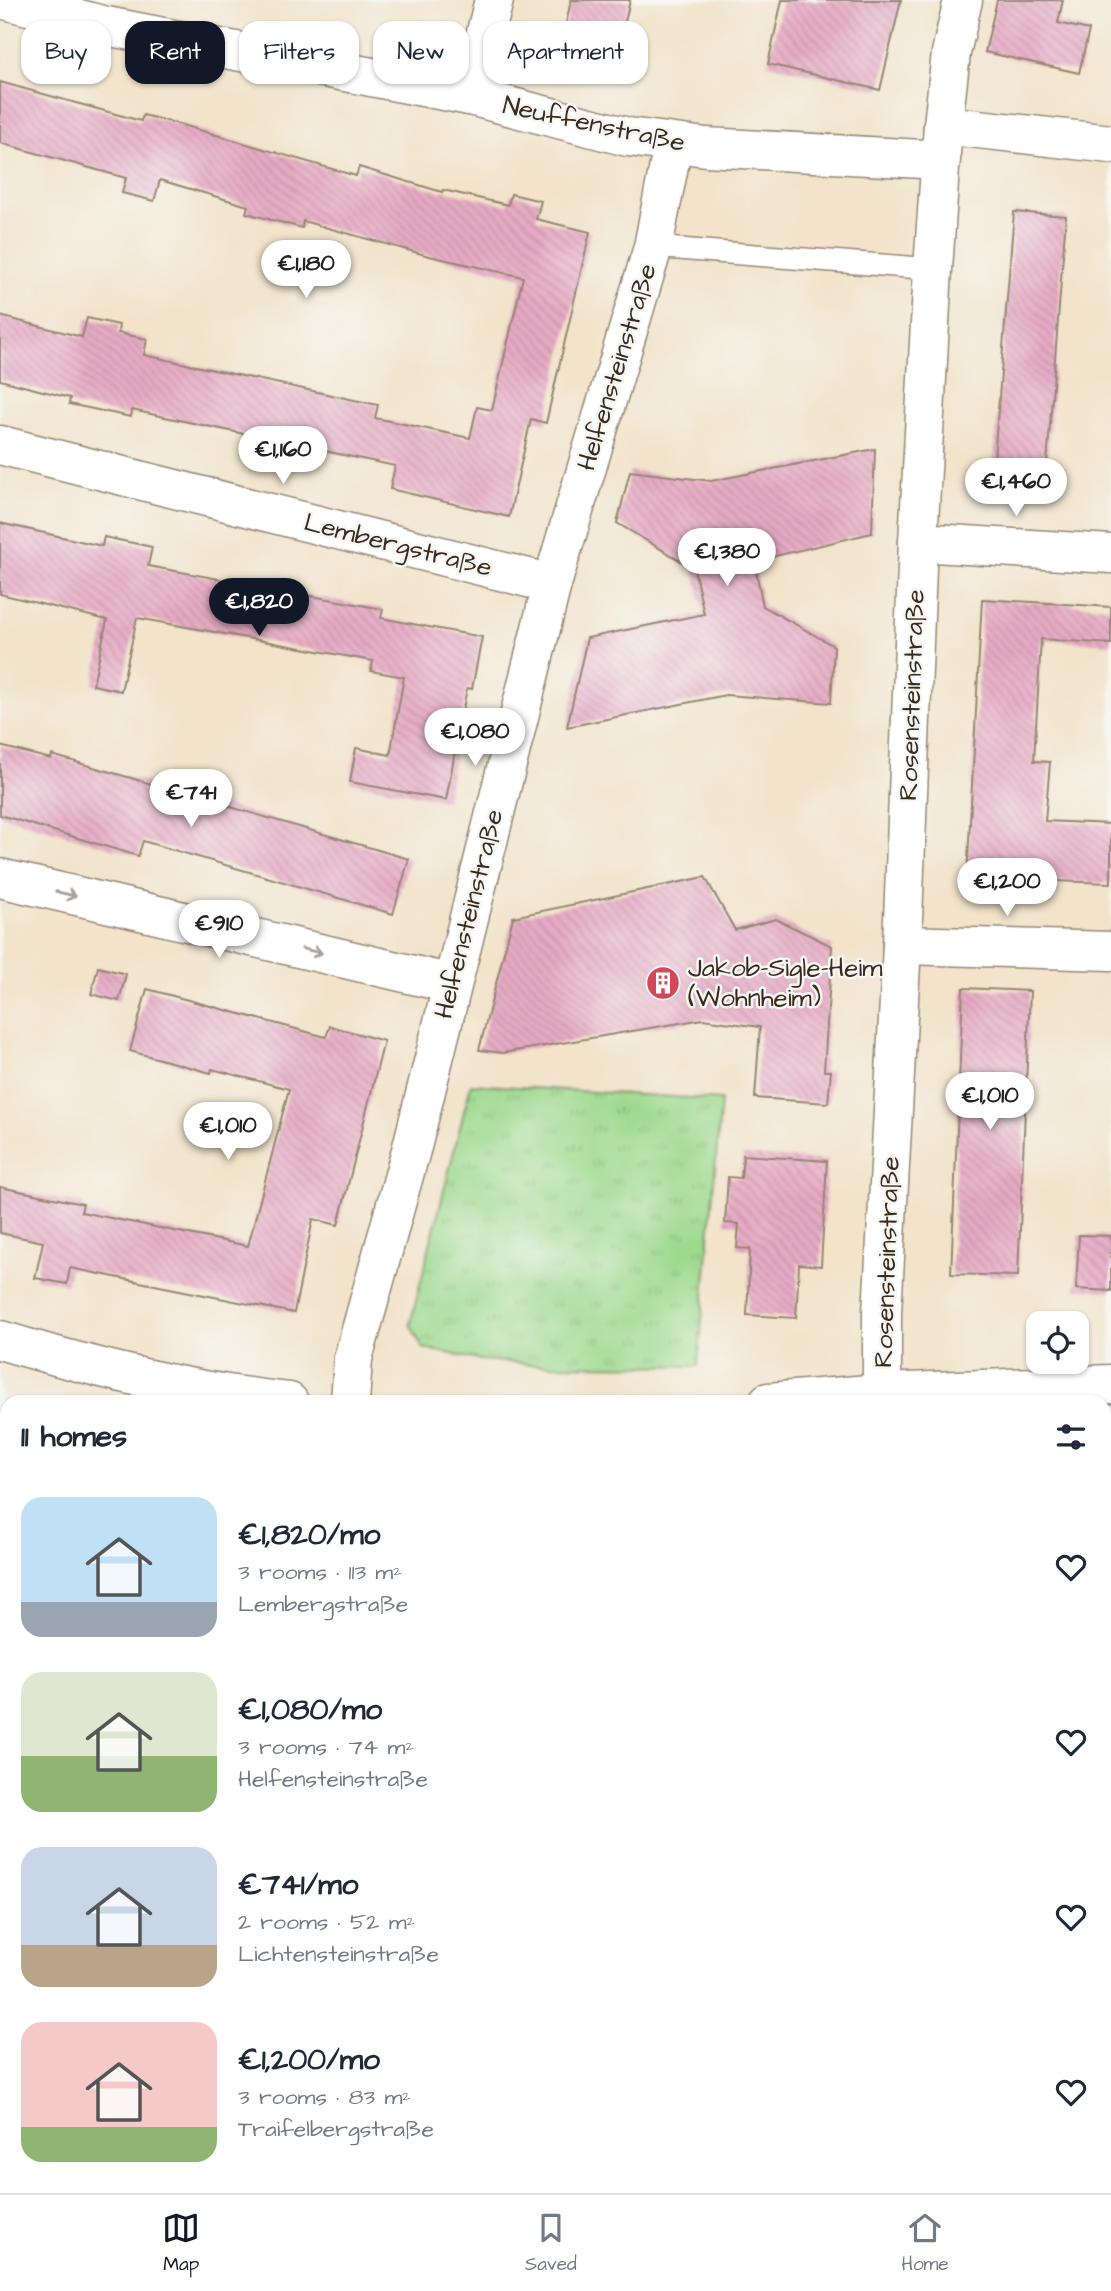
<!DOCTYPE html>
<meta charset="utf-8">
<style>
body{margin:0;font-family:"Architects Daughter",sans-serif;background:#f6f6f7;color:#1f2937;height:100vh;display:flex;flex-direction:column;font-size:26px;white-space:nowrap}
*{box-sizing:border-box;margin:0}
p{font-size:23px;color:#747a83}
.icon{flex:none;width:38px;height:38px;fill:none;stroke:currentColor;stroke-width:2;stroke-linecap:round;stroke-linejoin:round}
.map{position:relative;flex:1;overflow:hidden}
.details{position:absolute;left:0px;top:1395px;width:1111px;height:800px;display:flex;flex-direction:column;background:#fff;border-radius:21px 21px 0 0;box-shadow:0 2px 5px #0004}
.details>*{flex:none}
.top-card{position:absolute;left:21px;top:21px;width:700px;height:63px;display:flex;gap:14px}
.buttons{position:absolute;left:1026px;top:1311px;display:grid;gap:14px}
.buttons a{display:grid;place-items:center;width:63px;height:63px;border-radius:14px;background:#fff;box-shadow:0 2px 5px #0004;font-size:35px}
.price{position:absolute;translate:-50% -60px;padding:0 16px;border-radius:24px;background:#fff;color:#222;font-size:23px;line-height:46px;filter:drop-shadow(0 2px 4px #0008)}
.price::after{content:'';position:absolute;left:50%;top:42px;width:21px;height:16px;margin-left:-10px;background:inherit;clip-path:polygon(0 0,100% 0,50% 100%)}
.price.current{background:#111827;color:#fff}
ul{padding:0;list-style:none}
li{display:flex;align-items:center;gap:21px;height:175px;padding:0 21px}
li span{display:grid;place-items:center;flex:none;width:196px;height:140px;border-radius:21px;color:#555}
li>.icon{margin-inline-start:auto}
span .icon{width:84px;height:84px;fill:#fffc;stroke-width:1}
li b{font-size:30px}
h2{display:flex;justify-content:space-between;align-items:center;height:84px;padding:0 21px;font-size:30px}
.tag{padding:0 24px;border-radius:21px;background:#fff;box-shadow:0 2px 5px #0004;font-size:24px;line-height:63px}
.tag.current{background:#111827;color:#fff}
.tab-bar{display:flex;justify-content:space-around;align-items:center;height:98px;border-top:2px solid #e0e1e3;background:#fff;font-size:19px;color:#747a83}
.tab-bar a{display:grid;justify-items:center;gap:4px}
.tab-bar .current{color:#111827}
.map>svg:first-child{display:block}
.park{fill:url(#park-tufts);stroke:#6c8256;stroke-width:2}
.building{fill:url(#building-back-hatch)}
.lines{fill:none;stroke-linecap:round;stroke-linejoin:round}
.service-casing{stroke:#968674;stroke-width:24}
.minor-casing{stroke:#968674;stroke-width:41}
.service{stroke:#fff;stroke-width:21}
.minor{stroke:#fff;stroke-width:38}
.oneway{stroke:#a79f9a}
.labels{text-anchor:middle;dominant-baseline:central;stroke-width:5;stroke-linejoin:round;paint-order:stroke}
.street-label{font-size:26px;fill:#3b2a1e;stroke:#f6f6f2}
.poi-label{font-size:26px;fill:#3b2a1e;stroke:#f6f6f2;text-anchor:start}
</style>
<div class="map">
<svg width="1111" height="2193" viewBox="0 0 1111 2193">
<defs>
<pattern id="park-tufts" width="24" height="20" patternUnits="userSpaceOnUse" patternTransform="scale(1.75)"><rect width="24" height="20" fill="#9eda8e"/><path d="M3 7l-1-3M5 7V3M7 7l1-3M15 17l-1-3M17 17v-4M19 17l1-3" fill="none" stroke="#89bb7a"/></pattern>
<pattern id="building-back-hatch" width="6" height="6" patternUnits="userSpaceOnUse" patternTransform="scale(1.75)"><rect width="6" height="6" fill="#e6aac4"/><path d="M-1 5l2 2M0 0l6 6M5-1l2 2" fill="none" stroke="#c692a8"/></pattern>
</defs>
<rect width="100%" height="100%" fill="#f6f6f2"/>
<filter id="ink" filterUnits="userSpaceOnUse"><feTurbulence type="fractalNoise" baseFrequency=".0143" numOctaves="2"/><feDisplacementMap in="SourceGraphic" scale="14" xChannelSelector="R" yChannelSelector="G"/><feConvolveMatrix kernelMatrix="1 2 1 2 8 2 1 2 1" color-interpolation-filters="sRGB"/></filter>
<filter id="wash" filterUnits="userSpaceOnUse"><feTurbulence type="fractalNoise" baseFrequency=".00686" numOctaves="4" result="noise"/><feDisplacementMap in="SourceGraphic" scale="28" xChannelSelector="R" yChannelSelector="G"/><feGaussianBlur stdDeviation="1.57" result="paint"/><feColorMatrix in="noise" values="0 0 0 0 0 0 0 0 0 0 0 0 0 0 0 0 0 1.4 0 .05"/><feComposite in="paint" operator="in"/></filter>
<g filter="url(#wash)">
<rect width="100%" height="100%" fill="#f2e3ca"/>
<polygon class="park" points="471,1084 721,1100 698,1366 541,1365 480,1360 423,1348 410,1324"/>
<g id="blocks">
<g class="building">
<polygon points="571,0 630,0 623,31 596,33 594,40 562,42"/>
<polygon points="782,0 901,0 880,90 768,64"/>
<polygon points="997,0 1063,0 1058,23 1089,30 1079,73 985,52"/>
<polygon points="0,82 141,121 143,115 175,123 356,176 359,167 442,192 443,190 508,205 511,194 541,201 536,219 590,232 546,423 531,419 509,517 390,489 395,466 132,410 131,417 69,404 70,398 0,380 0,316 82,337 87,318 119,325 118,333 147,339 144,355 378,405 375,418 470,438 477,407 492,410 523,277 429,256 303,221 302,228 246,213 248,206 160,180 154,201 122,193 126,178 0,143"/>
<polygon points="1014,212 1066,216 1046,476 993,472"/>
<polygon points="875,449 872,533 754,561 763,606 834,646 831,703 726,695 567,727 587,638 704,614 694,569 617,523 630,471 711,481"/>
<polygon points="0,523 102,546 104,537 152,547 148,566 383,609 381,618 482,637 472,689 467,688 446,800 350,782 356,748 390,755 404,677 371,671 373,661 137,618 121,691 93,685 107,620 0,594"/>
<polygon points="982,599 1111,607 1111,644 1041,639 1034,761 1050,762 1045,821 1111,824 1111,883 967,878"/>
<polygon points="0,746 51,759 52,755 409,859 393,914 143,841 138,856 0,815"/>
<polygon points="705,877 735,930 776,919 832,946 824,1071 831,1071 828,1103 755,1098 760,1027 703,1019 503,1053 479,1050 513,917"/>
<polygon points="98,967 126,974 119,1001 91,994"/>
<polygon points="963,988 1030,991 1018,1276 951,1274"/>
<polygon points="147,989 326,1037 330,1026 384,1041 338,1225 313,1219 294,1313 70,1268 67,1284 35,1278 43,1242 0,1233 0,1187 83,1204 81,1212 248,1246 289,1089 212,1069 211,1073 130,1051"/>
<polygon points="743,1155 827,1161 821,1266 799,1264 796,1318 747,1315 750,1249 737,1248 739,1224 725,1223 728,1177 741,1178"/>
<polygon points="1079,1235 1111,1236 1111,1291 1076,1289"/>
</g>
</g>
</g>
<g filter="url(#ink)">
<use href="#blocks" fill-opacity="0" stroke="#968674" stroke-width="2"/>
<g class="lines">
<g class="service-casing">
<polyline id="service" points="653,247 933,269"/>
</g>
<g class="minor-casing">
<g id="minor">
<polyline points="5,0 106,26 470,96 628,137 706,147 941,160"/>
<polyline points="470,96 494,0"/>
<polyline points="943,125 1111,144"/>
<polyline points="0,445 552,584"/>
<polyline points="918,542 1111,554"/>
<polyline points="0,878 452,984"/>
<polyline points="902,945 1111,951"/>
<path d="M 0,1340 C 95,1368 190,1392 289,1402"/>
<polyline points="882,1393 882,1313 902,945 918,542 933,269 943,125 951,53 963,0"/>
<polyline points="350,1402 353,1359 413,1143 552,584 653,247 673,145"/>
<polyline points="768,1402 882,1393 1111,1384"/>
<polyline points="1104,1759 1111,1760"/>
<polyline points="0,1951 7,1957"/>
<polyline points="1104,2123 1111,2126"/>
<polyline points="354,2188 362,2193"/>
<polyline points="828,2193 831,2188"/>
</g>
</g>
<use href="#service" class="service"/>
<use href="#minor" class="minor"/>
</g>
<defs><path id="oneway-shaft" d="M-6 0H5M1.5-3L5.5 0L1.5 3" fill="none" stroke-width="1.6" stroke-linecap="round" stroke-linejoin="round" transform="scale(1.75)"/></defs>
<g class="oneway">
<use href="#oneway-shaft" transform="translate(66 894) rotate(13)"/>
<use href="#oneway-shaft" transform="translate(312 951) rotate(13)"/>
</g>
</g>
<defs>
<g id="building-disc" transform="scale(1.75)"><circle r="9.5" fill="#d1495b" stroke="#f6f6f2"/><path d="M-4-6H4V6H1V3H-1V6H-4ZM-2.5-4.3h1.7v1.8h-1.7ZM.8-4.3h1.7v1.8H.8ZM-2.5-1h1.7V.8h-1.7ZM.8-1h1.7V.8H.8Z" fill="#fff"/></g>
</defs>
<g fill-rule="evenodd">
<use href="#building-disc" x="663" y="983"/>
</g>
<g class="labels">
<g class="street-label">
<text transform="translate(594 124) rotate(12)">Neuffenstraße</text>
<text transform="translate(617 367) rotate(-73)">Helfensteinstraße</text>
<text transform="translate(398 545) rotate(14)">Lembergstraße</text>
<text transform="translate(912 695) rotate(-88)">Rosensteinstraße</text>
<text transform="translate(469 914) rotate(-76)">Helfensteinstraße</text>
<text transform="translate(887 1262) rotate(-88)">Rosensteinstraße</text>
</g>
<g class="poi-label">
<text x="688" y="968">Jakob-Sigle-Heim<tspan x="688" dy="30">(Wohnheim)</tspan></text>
</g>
</g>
</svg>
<div class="buttons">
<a><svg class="icon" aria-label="locate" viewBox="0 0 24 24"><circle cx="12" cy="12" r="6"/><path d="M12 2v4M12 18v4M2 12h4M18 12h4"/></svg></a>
</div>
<b class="price" style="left:306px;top:300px">€1,180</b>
<b class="price" style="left:283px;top:486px">€1,160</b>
<b class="price" style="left:1016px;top:518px">€1,460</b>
<b class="price" style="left:727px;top:588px">€1,380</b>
<b class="price current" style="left:259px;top:638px">€1,820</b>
<b class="price" style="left:475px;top:768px">€1,080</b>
<b class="price" style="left:191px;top:829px">€741</b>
<b class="price" style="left:1007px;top:918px">€1,200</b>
<b class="price" style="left:219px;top:960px">€910</b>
<b class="price" style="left:990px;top:1132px">€1,010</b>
<b class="price" style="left:228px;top:1162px">€1,010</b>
<div class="top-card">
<a class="tag">Buy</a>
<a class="tag current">Rent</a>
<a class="tag">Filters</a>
<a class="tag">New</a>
<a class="tag">Apartment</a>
</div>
<section class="details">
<h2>11 homes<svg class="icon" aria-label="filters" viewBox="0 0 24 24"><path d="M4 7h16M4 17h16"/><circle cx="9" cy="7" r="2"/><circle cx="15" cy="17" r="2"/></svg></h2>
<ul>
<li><span style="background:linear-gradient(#bfe0f5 75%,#9aa5b1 0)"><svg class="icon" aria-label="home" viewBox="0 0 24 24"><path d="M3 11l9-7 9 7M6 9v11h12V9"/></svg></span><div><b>€1,820/mo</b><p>3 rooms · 113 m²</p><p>Lembergstraße</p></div><svg class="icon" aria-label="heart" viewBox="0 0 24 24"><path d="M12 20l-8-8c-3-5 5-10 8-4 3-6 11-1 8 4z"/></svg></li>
<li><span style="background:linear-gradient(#dfe7d0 60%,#8fb573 0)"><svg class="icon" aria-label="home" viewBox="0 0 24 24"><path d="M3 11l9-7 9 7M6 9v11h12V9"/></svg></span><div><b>€1,080/mo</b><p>3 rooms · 74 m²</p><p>Helfensteinstraße</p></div><svg class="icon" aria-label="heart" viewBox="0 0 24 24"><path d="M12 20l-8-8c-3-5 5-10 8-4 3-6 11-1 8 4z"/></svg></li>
<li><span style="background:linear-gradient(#c9d6e8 70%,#b9a48a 0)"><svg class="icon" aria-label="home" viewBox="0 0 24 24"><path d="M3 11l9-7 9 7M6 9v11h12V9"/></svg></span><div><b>€741/mo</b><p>2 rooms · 52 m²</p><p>Lichtensteinstraße</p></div><svg class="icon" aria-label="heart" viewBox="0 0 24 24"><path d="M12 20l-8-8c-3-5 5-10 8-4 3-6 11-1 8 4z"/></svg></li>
<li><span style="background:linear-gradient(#f6c9c9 75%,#8fb573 0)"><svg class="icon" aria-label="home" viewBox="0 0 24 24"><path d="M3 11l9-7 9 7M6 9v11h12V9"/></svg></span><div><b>€1,200/mo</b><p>3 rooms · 83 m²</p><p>Traifelbergstraße</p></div><svg class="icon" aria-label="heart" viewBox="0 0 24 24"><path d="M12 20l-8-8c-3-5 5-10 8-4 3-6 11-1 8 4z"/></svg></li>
</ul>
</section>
</div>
<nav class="tab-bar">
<a class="current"><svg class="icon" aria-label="map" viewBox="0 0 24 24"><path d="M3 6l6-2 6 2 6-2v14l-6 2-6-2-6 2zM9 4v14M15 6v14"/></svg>Map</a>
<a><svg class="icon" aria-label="saved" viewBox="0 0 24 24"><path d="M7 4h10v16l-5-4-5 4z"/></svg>Saved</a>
<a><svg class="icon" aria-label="home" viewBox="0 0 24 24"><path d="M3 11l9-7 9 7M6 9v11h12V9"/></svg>Home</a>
</nav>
